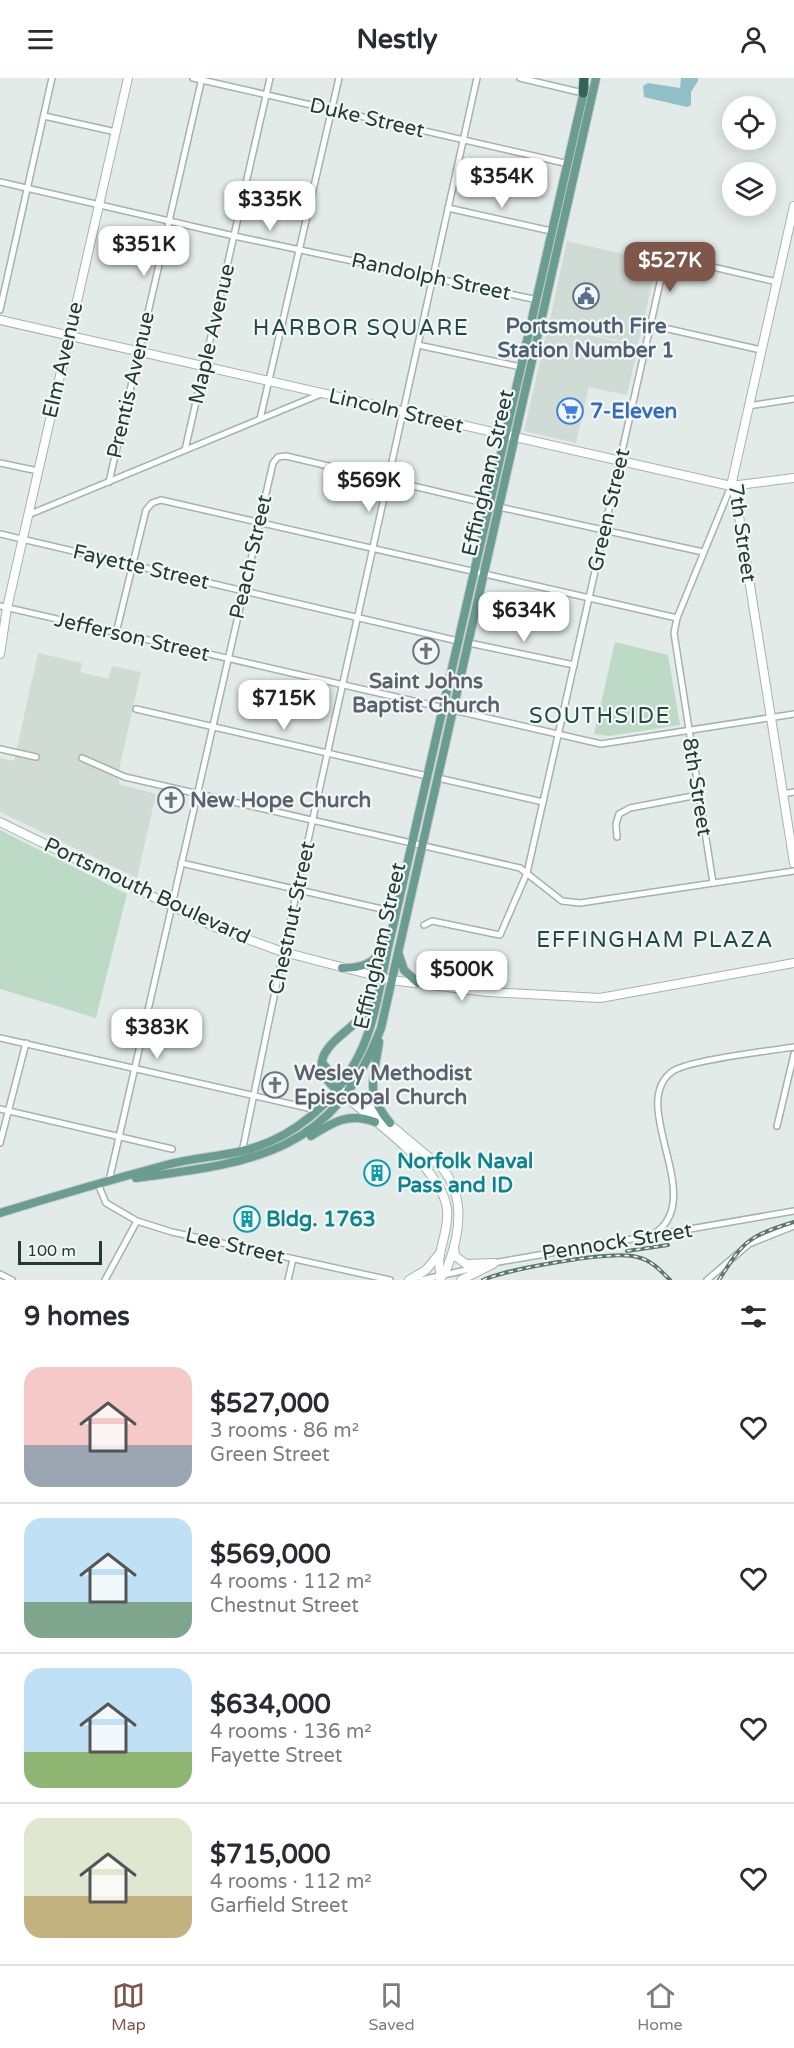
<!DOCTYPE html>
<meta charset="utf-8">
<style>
body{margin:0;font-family:"Varela Round",sans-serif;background:#f7f7f7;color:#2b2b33;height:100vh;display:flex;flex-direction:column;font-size:22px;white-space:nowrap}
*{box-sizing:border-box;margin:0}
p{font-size:20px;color:#7c7c81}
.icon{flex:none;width:33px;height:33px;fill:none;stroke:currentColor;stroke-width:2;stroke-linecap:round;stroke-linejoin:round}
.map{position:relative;height:1202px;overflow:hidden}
.drawer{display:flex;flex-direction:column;background:#fff;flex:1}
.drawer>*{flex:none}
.buttons{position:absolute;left:722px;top:18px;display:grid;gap:12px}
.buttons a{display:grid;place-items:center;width:54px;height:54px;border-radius:50%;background:#fff;box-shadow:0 3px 15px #0003;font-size:30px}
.scale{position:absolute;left:18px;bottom:15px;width:84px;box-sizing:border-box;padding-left:6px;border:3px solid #243a35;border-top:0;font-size:16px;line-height:21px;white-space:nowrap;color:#243a35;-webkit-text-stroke:4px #f2f8f5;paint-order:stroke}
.price{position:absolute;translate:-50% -51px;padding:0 14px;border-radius:12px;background:#fff;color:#222;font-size:20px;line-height:39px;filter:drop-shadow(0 2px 3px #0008)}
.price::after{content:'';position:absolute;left:50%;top:36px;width:18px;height:14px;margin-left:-9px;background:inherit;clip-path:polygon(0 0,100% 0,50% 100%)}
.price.active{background:#7e564a;color:#fff}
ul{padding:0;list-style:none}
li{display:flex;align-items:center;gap:18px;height:150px;padding:0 24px}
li+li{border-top:2px solid #e1e1e2}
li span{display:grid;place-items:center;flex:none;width:168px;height:120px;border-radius:18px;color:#555}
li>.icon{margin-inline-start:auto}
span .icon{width:72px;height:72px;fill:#fffc;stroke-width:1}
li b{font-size:26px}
h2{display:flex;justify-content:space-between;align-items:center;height:72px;padding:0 24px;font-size:26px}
header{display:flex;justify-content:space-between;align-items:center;height:78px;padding:0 24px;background:#fff;font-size:27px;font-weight:800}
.dock{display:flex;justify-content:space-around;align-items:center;height:84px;border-top:2px solid #e1e1e2;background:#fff;font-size:16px;color:#7c7c81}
.dock a{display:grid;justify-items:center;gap:3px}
.dock .active{color:#7e564a}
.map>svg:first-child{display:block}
.built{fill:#d1dbd6}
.green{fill:#bddac6}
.water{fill:#90bfca}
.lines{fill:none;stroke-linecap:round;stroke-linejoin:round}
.street-casing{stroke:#a5b2ae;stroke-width:8}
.secondary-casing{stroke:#a2b5af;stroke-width:10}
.primary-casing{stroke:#c2c8c6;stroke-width:10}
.highway-casing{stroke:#c2c8c6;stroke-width:11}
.street{stroke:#fff;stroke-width:5}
.secondary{stroke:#fff;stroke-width:8}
.primary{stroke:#6b9c91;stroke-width:8}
.highway{stroke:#33635b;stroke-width:9}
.rail-casing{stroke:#5e7670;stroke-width:4}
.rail{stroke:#f2f8f5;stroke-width:1.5;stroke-dasharray:4.5;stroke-linecap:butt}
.labels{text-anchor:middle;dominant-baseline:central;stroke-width:4.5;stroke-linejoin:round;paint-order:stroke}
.street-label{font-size:21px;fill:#243a35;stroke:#f2f8f5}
.service-label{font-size:21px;font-weight:bold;fill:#4e5e75;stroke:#f2f8f5}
.shop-label{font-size:21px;font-weight:bold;fill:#366cbe;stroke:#f2f8f5;text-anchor:start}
.worship-label{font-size:21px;font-weight:bold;fill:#5b616d;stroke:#f2f8f5;text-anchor:start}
.culture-label{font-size:21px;font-weight:bold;fill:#0d838f;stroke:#f2f8f5;text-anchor:start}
.neighbourhood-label{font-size:22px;letter-spacing:1.5px;fill:#224a42;stroke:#f2f8f5}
</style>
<header><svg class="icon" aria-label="menu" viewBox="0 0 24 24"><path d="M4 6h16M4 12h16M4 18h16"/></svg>Nestly<svg class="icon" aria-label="person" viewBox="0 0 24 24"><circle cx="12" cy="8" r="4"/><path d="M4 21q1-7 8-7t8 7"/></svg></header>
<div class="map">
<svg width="794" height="1202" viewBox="0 0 794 1202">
<rect width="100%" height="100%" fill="#e2ebe7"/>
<g class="built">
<polygon points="567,163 657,184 638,267 549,246"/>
<polygon points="548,248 638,268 627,317 589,309 576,365 524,353"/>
<polygon points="38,575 82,585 80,594 108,601 112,588 141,594 120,687 119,706 156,716 137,800 0,734 0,680 14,683"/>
</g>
<g class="green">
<polygon points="615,564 668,577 680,647 609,658 594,656"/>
<polygon points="0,752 127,816 96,940 0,911"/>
</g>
<polygon class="water" points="681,0 698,0 698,3 691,14 691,27 687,29 644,19 643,8 648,5 680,10"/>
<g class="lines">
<g class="street-casing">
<g id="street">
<polyline points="193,0 569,86"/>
<polyline points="520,0 583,15"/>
<polyline points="44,38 116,54"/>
<polyline points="0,104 234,158 538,222"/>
<polyline points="448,130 551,153"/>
<polyline points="0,232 52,0"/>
<polyline points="651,247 761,272"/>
<polyline points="418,267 521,289"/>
<polyline points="748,328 794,321"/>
<polyline points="260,341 339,0"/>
<polyline points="185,372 270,0"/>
<polyline points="0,385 38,393"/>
<polyline points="109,404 202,0"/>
<polyline points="499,429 703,474"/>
<polyline points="28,437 321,316"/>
<polyline points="0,456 458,563"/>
<polyline points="0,528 601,666 794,636"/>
<polyline points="116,555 146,432 152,425 161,422 677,540"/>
<polyline points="469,565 574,587"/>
<polyline points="136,631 427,698"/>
<polyline points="0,671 36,679"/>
<polyline points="82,680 125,699 520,790 562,823 580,825 794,793"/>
<polyline points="438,700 543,724"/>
<polyline points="783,716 794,714"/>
<polyline points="617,759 616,746 619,736 630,730 698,717"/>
<polyline points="181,785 395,834"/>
<polyline points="713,805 674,555 677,540 731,408"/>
<polyline points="424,847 432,843 500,857 527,795 666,178 777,204"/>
<polyline points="0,960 308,1030"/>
<polyline points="0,1031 172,1071"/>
<polyline points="777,1048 794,976"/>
<polyline points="0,1065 26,965"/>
<polyline points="242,1074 282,880 477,0"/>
<polyline points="109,1103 273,385 278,379 286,378 489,426"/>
<polyline points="98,1106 106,1125 137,1143 172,1154 390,1202"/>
<path d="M 652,1157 C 711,1123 625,1026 673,993 C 690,982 769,973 794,969"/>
<polyline points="493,1185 794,1133"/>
<polyline points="0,1196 12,1202"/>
<polyline points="105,1202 137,1143"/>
<polyline points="288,1202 293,1181"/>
<polyline points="421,1202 484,1188"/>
<polyline points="707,1202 749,1166 794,1148"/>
</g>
</g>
<g class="secondary-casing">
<g id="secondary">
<polyline points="794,128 731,408 736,419 794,785"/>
<polyline points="0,242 731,408 794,400"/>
<polyline points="0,576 7,530 128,0"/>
<polyline points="0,744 217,850 280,873 391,902 487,914 600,920 794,885"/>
<path d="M 341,1015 C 372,1041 442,1090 447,1131 C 450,1154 434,1176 441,1198"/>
<path d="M 331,1020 L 344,1014 L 356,1018 L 443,1091 C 466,1120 460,1157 447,1190 C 445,1194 442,1197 440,1202"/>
<polyline points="454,1168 455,1178 466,1186 494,1185"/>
<polyline points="409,1202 426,1192 440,1175"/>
<polyline points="461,1202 493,1186"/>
</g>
</g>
<g class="primary-casing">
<g id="primary">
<polyline points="399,877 404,892 418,905"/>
<path d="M 342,890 C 362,890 374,886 385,868"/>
<path d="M 379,964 C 374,1000 364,1014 390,1045"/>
<polyline points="324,987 332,997 347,1003"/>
<path d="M 337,1012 C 293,975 356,954 372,927"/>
<path d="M 311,1058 C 333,1044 349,1034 375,1044"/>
<path d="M 136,1100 C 255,1084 333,1076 381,950 L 596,0"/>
<path d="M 0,1135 C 55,1118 110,1102 166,1087 C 191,1080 217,1079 242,1073 C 293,1061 334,1025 358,979 C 377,943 381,896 391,857 L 585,9"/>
</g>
</g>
<g class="highway-casing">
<polyline id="highway" points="583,15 584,0"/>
</g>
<use href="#street" class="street"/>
<use href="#secondary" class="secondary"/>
<use href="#primary" class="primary"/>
<use href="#highway" class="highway"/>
<g class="rail-casing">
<g id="rail">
<polyline points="627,1173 668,1167"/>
<path d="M 483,1202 C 507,1191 612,1172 637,1179 C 651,1182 660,1192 670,1202"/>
<path d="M 719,1202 C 744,1162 749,1158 794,1144"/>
</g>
</g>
<use href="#rail" class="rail"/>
</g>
<defs>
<g id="civic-ring" transform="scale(1.35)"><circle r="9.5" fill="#f2f8f5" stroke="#5c6f8a" stroke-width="1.5"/><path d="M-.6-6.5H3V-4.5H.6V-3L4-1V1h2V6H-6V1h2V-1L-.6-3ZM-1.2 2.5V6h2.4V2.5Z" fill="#5c6f8a"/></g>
<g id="supermarket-ring" transform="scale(1.35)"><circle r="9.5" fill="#f2f8f5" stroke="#3f7fe0" stroke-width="1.5"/><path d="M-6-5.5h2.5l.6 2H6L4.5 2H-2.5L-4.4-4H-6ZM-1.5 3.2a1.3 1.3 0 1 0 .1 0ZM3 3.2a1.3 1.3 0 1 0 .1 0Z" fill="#3f7fe0"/></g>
<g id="church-ring" transform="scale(1.35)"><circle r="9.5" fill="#f2f8f5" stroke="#6b7280" stroke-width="1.5"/><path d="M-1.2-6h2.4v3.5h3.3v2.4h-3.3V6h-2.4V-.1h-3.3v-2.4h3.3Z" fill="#6b7280"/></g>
<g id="building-ring" transform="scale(1.35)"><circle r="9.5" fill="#f2f8f5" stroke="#0f9aa8" stroke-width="1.5"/><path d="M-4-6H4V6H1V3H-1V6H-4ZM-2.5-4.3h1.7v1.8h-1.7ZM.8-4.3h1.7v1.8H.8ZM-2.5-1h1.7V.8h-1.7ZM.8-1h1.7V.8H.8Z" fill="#0f9aa8"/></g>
</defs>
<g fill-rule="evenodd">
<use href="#civic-ring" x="586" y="218"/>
<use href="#supermarket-ring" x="570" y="333"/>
<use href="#church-ring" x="426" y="573"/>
<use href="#church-ring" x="171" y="722"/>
<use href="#church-ring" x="275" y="1007"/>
<use href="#building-ring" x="377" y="1095"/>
<use href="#building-ring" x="247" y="1141"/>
</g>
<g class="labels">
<g class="street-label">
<text transform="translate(367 40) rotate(13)">Duke Street</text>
<text transform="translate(431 199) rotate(12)">Randolph Street</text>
<text transform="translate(212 256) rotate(-77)">Maple Avenue</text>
<text transform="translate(63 282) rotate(-77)">Elm Avenue</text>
<text transform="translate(131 307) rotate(-77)">Prentis Avenue</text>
<text transform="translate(396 333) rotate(13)">Lincoln Street</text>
<text transform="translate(488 395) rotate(-77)">Effingham Street</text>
<text transform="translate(609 432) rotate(-77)">Green Street</text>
<text transform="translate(742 455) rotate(82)">7th Street</text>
<text transform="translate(251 479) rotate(-77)">Peach Street</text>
<text transform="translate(141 489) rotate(13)">Fayette Street</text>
<text transform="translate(132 559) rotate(13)">Jefferson Street</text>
<text transform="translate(697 709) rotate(81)">8th Street</text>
<text transform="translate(147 813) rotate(25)">Portsmouth Boulevard</text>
<text transform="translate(292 840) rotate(-78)">Chestnut Street</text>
<text transform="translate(380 868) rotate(-77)">Effingham Street</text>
<text transform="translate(617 1164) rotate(-9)">Pennock Street</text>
<text transform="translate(235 1168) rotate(13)">Lee Street</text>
</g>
<g class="service-label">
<text x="586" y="248">Portsmouth Fire<tspan x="586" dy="24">Station Number 1</tspan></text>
</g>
<g class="shop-label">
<text x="590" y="333">7-Eleven</text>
</g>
<g class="worship-label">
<text x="426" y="603" text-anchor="middle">Saint Johns<tspan x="426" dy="24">Baptist Church</tspan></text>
<text x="190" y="722">New Hope Church</text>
<text x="294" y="995">Wesley Methodist<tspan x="294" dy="24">Episcopal Church</tspan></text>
</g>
<g class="culture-label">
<text x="397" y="1083">Norfolk Naval<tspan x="397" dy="24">Pass and ID</tspan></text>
<text x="266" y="1141">Bldg. 1763</text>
</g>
<g class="neighbourhood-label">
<text x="361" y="250">HARBOR SQUARE</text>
<text x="600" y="638">SOUTHSIDE</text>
<text x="655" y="862">EFFINGHAM PLAZA</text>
</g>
</g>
</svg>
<div class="buttons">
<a><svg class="icon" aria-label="locate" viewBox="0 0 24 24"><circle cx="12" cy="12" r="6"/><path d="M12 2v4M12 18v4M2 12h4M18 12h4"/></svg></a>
<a><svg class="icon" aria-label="layers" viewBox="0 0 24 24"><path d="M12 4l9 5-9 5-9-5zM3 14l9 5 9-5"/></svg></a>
</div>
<div class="scale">100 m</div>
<b class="price" style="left:502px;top:131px">$354K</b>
<b class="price" style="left:270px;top:154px">$335K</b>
<b class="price" style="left:144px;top:199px">$351K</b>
<b class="price active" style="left:670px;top:215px">$527K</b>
<b class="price" style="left:369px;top:435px">$569K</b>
<b class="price" style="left:524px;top:565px">$634K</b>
<b class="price" style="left:284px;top:653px">$715K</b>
<b class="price" style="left:462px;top:924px">$500K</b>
<b class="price" style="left:157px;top:982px">$383K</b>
</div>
<section class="drawer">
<h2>9 homes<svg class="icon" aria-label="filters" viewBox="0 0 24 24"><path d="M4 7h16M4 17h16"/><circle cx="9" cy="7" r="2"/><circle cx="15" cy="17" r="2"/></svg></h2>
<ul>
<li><span style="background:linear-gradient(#f6c9c9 65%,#9aa5b1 0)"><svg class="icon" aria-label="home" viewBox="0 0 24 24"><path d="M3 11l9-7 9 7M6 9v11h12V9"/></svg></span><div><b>$527,000</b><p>3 rooms · 86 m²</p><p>Green Street</p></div><svg class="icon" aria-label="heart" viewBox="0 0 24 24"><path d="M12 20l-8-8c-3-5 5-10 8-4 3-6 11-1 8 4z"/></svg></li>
<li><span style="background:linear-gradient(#bfe0f5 70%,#7fa58c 0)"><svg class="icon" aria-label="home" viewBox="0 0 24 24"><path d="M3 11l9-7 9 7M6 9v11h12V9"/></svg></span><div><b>$569,000</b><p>4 rooms · 112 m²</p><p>Chestnut Street</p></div><svg class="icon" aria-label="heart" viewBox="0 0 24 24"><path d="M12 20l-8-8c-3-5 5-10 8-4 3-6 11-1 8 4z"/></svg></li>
<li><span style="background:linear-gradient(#bfe0f5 70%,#8fb573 0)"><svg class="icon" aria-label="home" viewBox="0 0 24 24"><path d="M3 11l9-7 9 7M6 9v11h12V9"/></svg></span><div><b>$634,000</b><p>4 rooms · 136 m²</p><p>Fayette Street</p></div><svg class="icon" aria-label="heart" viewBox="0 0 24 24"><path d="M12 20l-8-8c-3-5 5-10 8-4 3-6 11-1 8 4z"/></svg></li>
<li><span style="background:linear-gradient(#dfe7d0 65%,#c2b280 0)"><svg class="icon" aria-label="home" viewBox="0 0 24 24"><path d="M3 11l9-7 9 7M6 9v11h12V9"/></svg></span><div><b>$715,000</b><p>4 rooms · 112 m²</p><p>Garfield Street</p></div><svg class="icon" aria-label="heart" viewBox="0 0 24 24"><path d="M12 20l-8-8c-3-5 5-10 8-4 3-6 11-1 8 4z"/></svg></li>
</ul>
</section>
<nav class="dock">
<a class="active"><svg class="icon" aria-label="map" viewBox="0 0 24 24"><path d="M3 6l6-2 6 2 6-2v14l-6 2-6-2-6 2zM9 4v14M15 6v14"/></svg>Map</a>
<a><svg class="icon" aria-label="saved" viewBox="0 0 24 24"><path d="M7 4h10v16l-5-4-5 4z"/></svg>Saved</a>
<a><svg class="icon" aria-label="home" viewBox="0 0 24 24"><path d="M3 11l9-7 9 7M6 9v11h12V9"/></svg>Home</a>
</nav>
